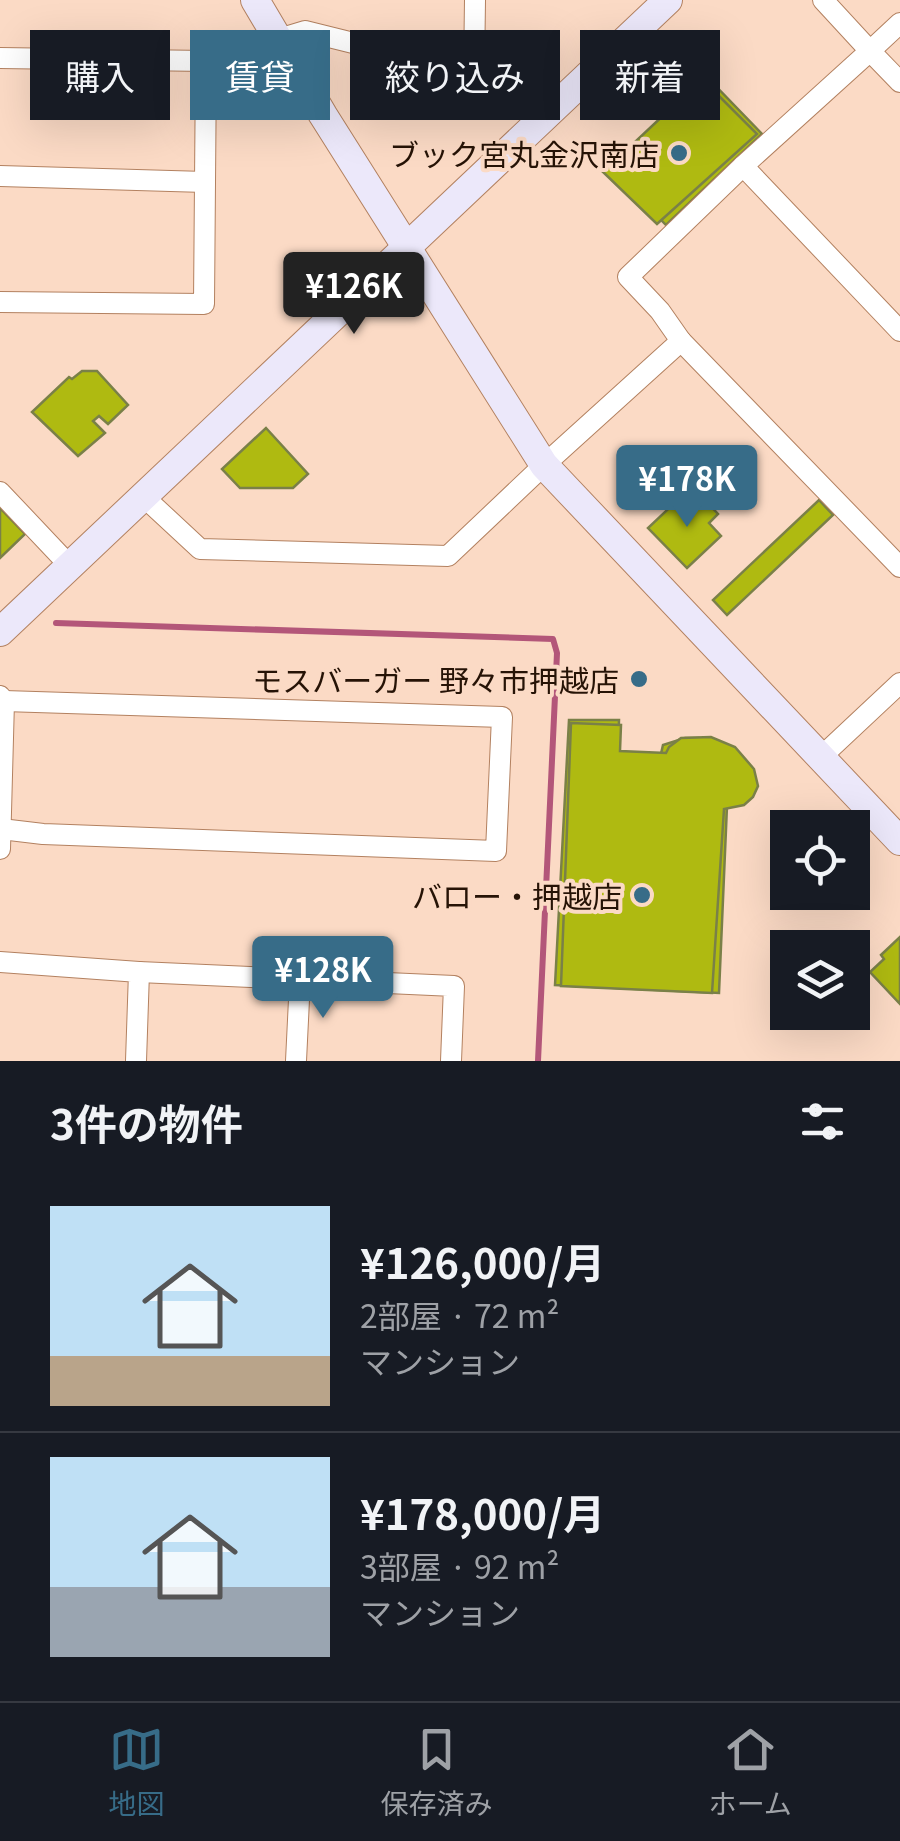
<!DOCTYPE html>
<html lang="ja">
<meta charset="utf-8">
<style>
body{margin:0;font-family:Georgia,"Noto Sans JP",serif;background:#242831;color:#f1f3f6;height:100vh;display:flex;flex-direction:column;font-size:38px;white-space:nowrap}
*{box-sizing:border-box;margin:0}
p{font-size:32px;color:#9ea1a6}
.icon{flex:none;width:55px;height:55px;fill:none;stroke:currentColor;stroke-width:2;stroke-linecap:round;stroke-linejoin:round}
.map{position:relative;height:1061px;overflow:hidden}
.drawer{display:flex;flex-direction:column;background:#171b24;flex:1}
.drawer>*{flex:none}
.guide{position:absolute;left:30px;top:30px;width:840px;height:90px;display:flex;gap:20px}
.buttons{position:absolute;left:770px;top:810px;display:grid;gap:20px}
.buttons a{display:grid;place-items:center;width:100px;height:100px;border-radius:0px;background:#171b24;box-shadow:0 10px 40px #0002;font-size:50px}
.price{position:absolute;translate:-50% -85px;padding:0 22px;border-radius:10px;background:#376c88;color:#fff;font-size:32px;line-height:65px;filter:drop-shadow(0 2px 5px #0008)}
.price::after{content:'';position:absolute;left:50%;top:60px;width:30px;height:22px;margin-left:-15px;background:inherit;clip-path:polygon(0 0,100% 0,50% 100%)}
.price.selected{background:#222;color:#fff}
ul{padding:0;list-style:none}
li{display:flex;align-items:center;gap:30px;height:250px;padding:0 50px}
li+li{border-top:2px solid #363941}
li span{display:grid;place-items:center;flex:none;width:280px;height:200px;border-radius:0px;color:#555}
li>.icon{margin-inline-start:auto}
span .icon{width:120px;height:120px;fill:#fffc;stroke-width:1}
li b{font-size:42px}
h2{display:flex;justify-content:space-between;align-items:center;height:120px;padding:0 50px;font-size:42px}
.chip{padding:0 35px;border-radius:0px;background:#171b24;box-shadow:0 10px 40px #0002;font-size:35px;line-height:90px}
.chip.selected{background:#376c88;color:#fff}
.tab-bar{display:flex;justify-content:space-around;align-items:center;height:140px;border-top:2px solid #363941;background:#171b24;font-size:28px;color:#9ea1a6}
.tab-bar a{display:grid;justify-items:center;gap:5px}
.tab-bar .selected{color:#376c88}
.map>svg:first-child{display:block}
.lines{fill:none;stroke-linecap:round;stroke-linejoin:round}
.stream{stroke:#b35679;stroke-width:6}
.building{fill:#afba11;stroke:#7a8048;stroke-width:2.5}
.street-casing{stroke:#b38160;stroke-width:22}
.secondary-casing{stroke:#b38160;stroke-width:30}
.street{stroke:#fff;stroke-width:20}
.secondary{stroke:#ece8fa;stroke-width:28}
.poi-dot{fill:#376c88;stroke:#fbdac5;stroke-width:4}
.labels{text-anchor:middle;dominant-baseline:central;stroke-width:8;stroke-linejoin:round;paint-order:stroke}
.poi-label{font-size:30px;fill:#261306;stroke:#fbdac5;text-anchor:end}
</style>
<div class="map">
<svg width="900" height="1061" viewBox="0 0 900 1061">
<rect width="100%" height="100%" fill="#fbdac5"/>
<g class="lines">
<polyline class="stream" points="56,623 553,639 557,653 538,1061"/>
</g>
<g class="building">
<polygon points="707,77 762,134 666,225 611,168"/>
<polygon points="702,79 757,134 657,224 603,172"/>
<polygon points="82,371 97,371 128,405 108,424 99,416 93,421 105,433 78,456 32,412 69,377 72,379"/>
<polygon points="266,428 308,474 293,488 240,488 222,469"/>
<polygon points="682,496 694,508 704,499 718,514 709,523 721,536 687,568 648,528"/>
<polygon points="819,500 833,515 727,615 713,600"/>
<polygon points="0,508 25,534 0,558"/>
<polygon points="569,720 619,720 618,755 660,758 663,745 685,738 699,738 724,748 743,772 747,792 727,806 719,993 555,985"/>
<polygon points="571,723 621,725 620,751 666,753 669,747 681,738 711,737 735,747 754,769 758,786 753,797 744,805 724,809 712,993 561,986"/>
<polygon points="900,937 900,1004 870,972 884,959 881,955"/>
</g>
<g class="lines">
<g class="street-casing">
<g id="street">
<polyline points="823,0 870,51 900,23"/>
<polyline points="0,58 206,61"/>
<polyline points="743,166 900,331"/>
<polyline points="0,176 205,182"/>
<polyline points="0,302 204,304 206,61 305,31 474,73 475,0"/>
<polyline points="681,341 900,567"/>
<polyline points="0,492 69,565"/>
<polyline points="144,497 200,549 448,556 544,465 681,341 660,311 628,277 743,166 870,51 900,82"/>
<polyline points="0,696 4,701 0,849"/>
<polyline points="821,757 900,683"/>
<polyline points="1,829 43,834 496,851 502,717 4,701"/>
<polyline points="0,962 139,972 136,1061"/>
<polyline points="139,972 454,986 451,1061"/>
<polyline points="296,1061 300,979"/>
</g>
</g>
<g class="secondary-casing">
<g id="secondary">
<polyline points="255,0 323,115 544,465 900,841"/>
<polyline points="0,632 668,0"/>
</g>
</g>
<use href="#street" class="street"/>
<use href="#secondary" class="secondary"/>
</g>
<g class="poi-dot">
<circle cx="679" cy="153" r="10"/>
<circle cx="639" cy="679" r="10"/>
<circle cx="642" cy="895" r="10"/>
</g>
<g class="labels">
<g class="poi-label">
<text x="659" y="153">ブック宮丸金沢南店</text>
<text x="619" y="679">モスバーガー 野々市押越店</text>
<text x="622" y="895">バロー・押越店</text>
</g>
</g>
</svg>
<div class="buttons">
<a><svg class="icon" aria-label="locate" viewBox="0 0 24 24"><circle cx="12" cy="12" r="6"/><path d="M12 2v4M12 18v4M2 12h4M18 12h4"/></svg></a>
<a><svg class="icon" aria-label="layers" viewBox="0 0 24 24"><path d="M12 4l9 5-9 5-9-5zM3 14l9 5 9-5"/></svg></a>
</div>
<b class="price selected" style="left:354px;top:337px">¥126K</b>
<b class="price" style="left:687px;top:530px">¥178K</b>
<b class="price" style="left:323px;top:1021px">¥128K</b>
<div class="guide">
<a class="chip">購入</a>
<a class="chip selected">賃貸</a>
<a class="chip">絞り込み</a>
<a class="chip">新着</a>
</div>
</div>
<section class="drawer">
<h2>3件の物件<svg class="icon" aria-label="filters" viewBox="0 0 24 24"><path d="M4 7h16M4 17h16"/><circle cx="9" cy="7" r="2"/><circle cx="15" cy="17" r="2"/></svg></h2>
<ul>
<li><span style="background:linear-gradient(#bfe0f5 75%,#b9a48a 0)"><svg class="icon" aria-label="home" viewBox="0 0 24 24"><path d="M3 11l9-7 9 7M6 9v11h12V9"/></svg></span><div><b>¥126,000/月</b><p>2部屋 · 72 m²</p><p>マンション</p></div></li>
<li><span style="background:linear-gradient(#bfe0f5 65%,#9aa5b1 0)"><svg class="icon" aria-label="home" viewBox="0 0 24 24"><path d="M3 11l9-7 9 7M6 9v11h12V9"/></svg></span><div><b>¥178,000/月</b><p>3部屋 · 92 m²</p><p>マンション</p></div></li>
</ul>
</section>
<nav class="tab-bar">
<a class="selected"><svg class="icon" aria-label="map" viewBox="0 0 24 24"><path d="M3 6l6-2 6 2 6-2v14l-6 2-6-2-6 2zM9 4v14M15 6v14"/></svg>地図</a>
<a><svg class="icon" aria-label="saved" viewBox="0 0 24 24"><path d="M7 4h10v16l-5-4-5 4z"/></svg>保存済み</a>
<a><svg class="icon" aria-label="home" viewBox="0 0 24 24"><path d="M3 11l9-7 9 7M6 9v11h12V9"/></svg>ホーム</a>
</nav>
